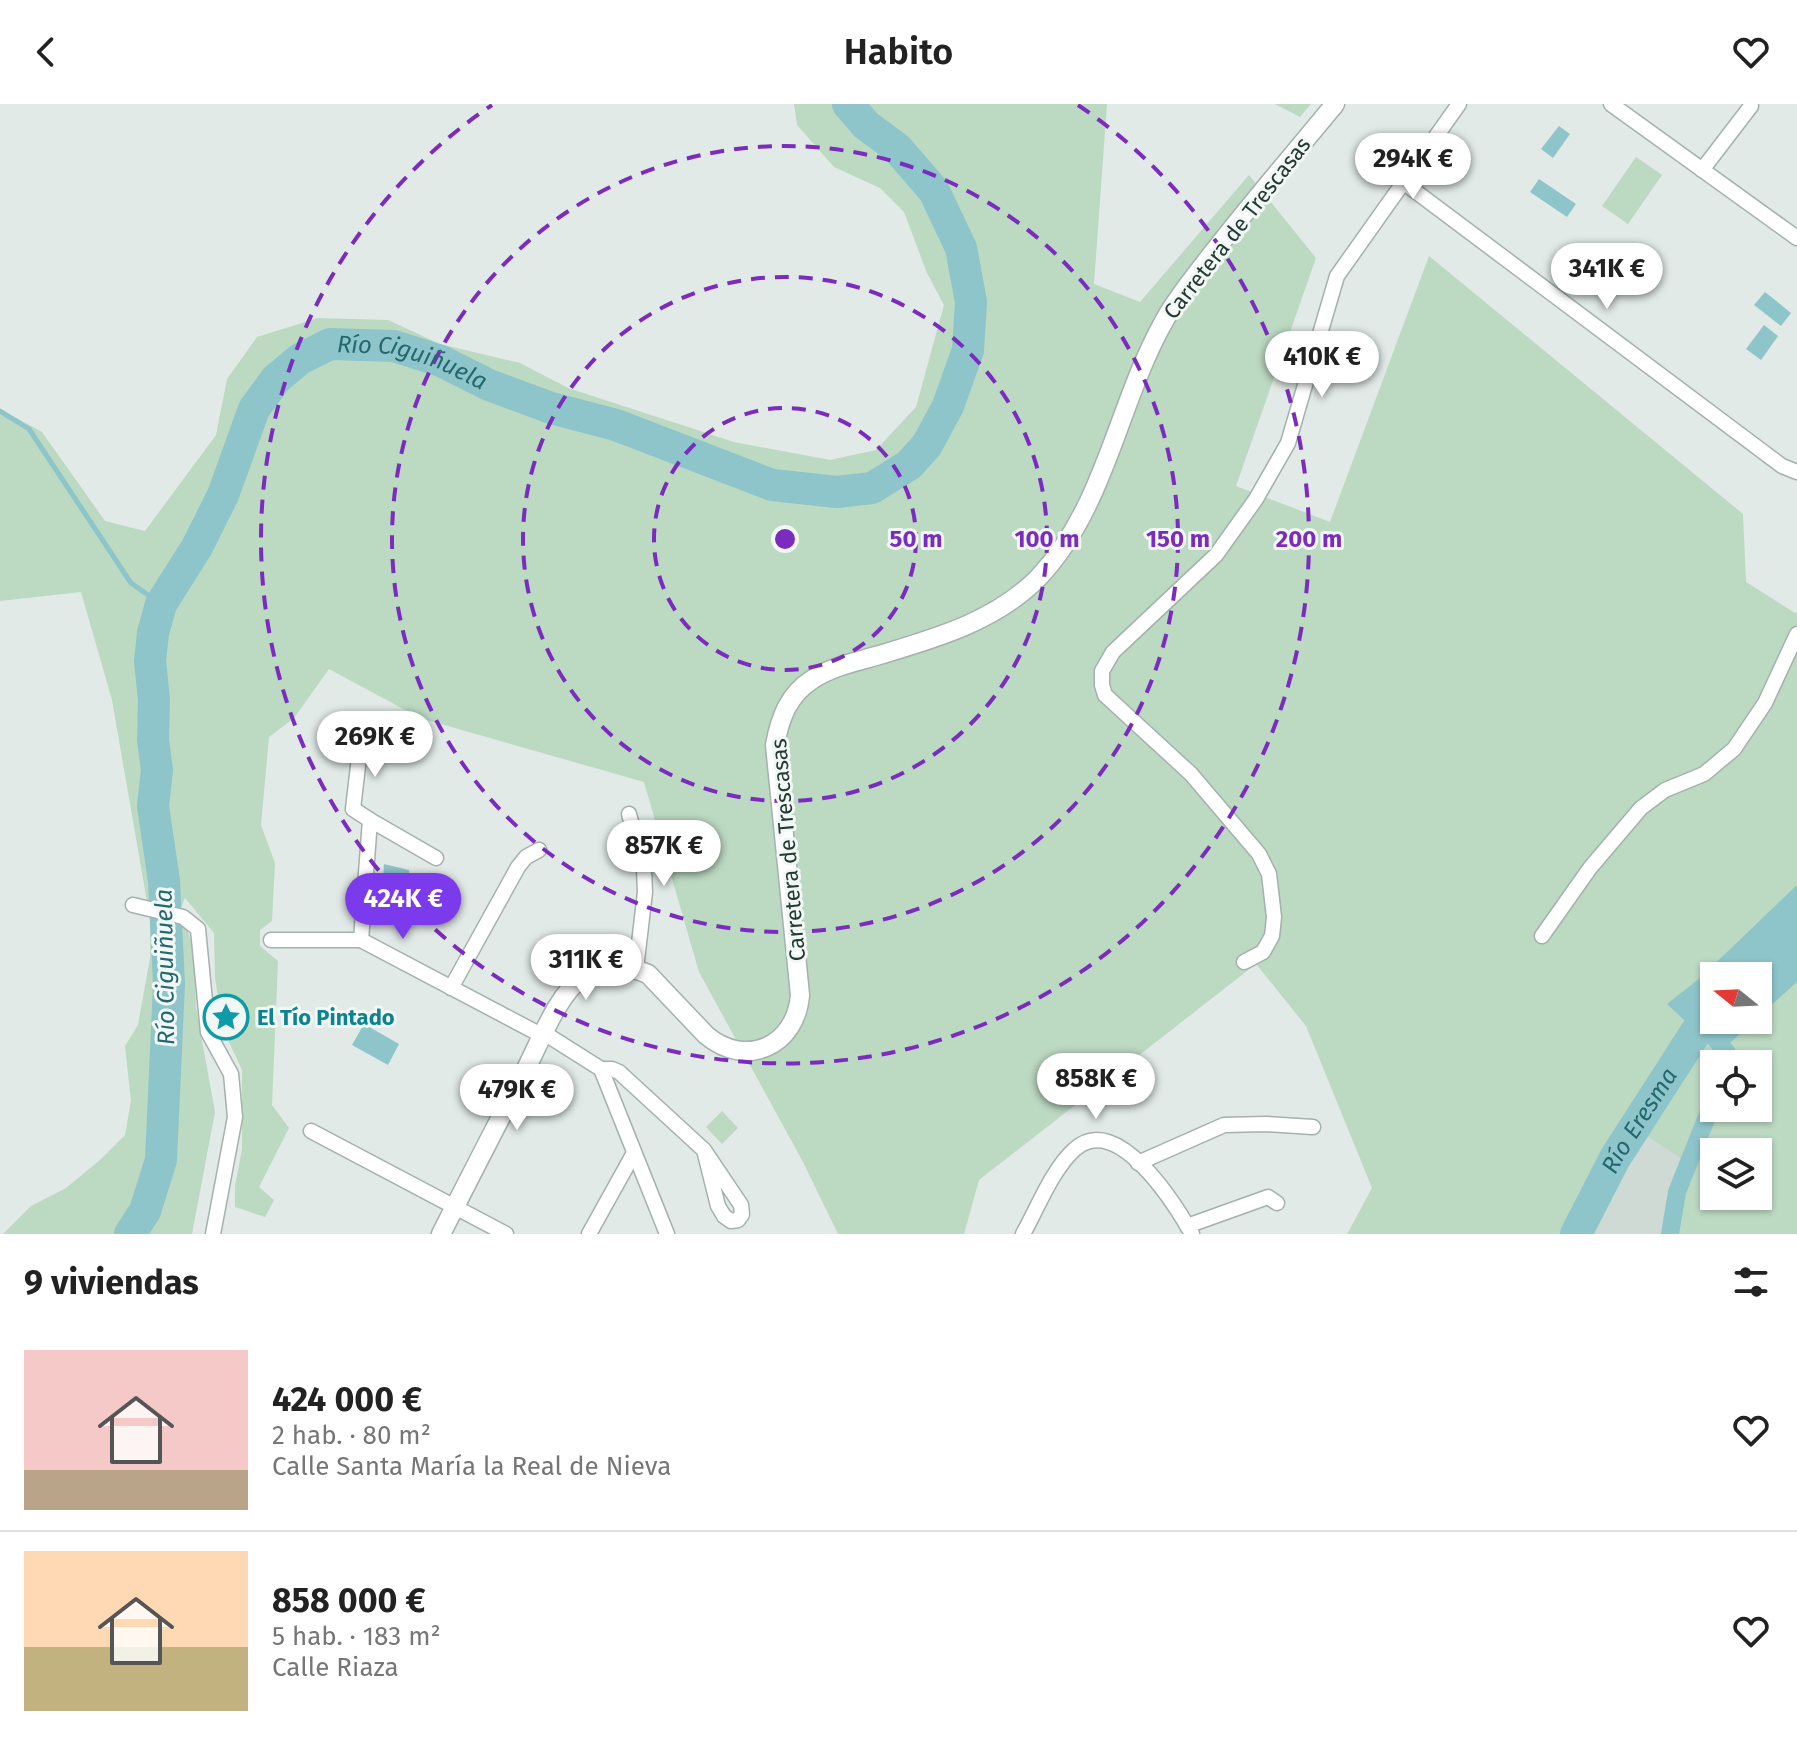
<!DOCTYPE html>
<html lang="es">
<meta charset="utf-8">
<style>
body{margin:0;font-family:"Fira Sans",sans-serif;background:#f6f6f6;color:#222;height:100vh;display:flex;flex-direction:column;font-size:30px;white-space:nowrap}
*{box-sizing:border-box;margin:0}
p{font-size:26px;color:#767676}
.icon{flex:none;width:44px;height:44px;fill:none;stroke:currentColor;stroke-width:2;stroke-linecap:round;stroke-linejoin:round}
.map{position:relative;height:1130px;overflow:hidden}
.side{display:flex;flex-direction:column;background:#fff;flex:1}
.side>*{flex:none}
.needle{width:52px;rotate:288deg}
.fabs{position:absolute;left:1700px;top:858px;display:grid;gap:16px}
.fabs a{display:grid;place-items:center;width:72px;height:72px;border-radius:0px;background:#fff;box-shadow:0 2px 6px #0004;font-size:40px}
.price{position:absolute;translate:-50% -68px;padding:0 18px;border-radius:28px;background:#fff;color:#222;font-size:26px;line-height:52px;filter:drop-shadow(0 2px 4px #0008)}
.price::after{content:'';position:absolute;left:50%;top:48px;width:24px;height:18px;margin-left:-12px;background:inherit;clip-path:polygon(0 0,100% 0,50% 100%)}
.price.on{background:#7c3aed;color:#fff}
ul{padding:0;list-style:none}
li{display:flex;align-items:center;gap:24px;height:200px;padding:0 24px}
li+li{border-top:2px solid #e0e0e0}
li span{display:grid;place-items:center;flex:none;width:224px;height:160px;border-radius:0px;color:#555}
li>.icon{margin-inline-start:auto}
span .icon{width:96px;height:96px;fill:#fffc;stroke-width:1}
li b{font-size:34px}
h2{display:flex;justify-content:space-between;align-items:center;height:96px;padding:0 24px;font-size:34px}
header{display:flex;justify-content:space-between;align-items:center;height:104px;padding:0 24px;background:#fff;font-size:36px;font-weight:600}
.map>svg:first-child{display:block}
.built{fill:#cfdad4}
.green{fill:#bcd9c2;fill-rule:evenodd}
.water{fill:#8ec5ca}
.lines{fill:none;stroke-linecap:round;stroke-linejoin:round}
.stream{stroke:#8ec5ca;stroke-width:5}
.canal{stroke:#8ec5ca;stroke-width:18}
.river{stroke:#8ec5ca;stroke-width:32}
.minor-casing{stroke:#a4b1ac;stroke-width:17}
.tertiary-casing{stroke:#a4b1ac;stroke-width:21}
.minor{stroke:#fff;stroke-width:14}
.tertiary{stroke:#fff;stroke-width:18}
.ring{fill:none;stroke:#7b2cbf;stroke-width:4;stroke-dasharray:14 10}
.labels{text-anchor:middle;dominant-baseline:central;stroke-width:6;stroke-linejoin:round;paint-order:stroke}
.street-label{font-size:22px;fill:#233932;stroke:#f1f7f4}
.culture-label{font-size:22px;font-weight:bold;fill:#0d838f;stroke:#f1f7f4;text-anchor:start}
.water-label{font-size:24px;font-style:italic;fill:#23676f;stroke:#f1f7f4}
.centre{fill:#7b2cbf;stroke:#f1f7f4;stroke-width:4}
.ring-label{font-size:24px;text-anchor:middle;font-weight:bold;fill:#7b2cbf;stroke:#f1f7f4;stroke-width:6;stroke-linejoin:round;paint-order:stroke}
</style>
<header><svg class="icon" aria-label="back" viewBox="0 0 24 24"><path d="M15 5l-7 7 7 7"/></svg>Habito<svg class="icon" aria-label="heart" viewBox="0 0 24 24"><path d="M12 20l-8-8c-3-5 5-10 8-4 3-6 11-1 8 4z"/></svg></header>
<div class="map">
<svg width="1797" height="1130" viewBox="0 0 1797 1130">
<rect width="100%" height="100%" fill="#e1eae6"/>
<polygon class="built" points="1640,1026 1683,1056 1670,1089 1666,1130 1583,1130 1603,1087"/>
<g class="green">
<path d="M 794,0 L 1107,0 L 1094,180 L 1140,198 L 1249,71 L 1316,154 L 1236,382 L 1330,418 L 1429,152 L 1743,410 L 1746,478 L 1795,509 L 1797,508 L 1797,1130 L 1666,1130 L 1670,1089 L 1683,1056 L 1640,1027 L 1603,1087 L 1583,1130 L 1347,1130 L 1372,1084 L 1306,922 L 1256,860 L 979,1076 L 964,1130 L 838,1130 L 803,1058 L 699,868 L 644,678 L 420,614 L 329,565 L 294,614 L 269,633 L 261,721 L 275,759 L 272,817 L 260,826 L 260,842 L 278,857 L 272,1001 L 289,1024 L 259,1083 L 274,1096 L 265,1113 L 235,1103 L 235,1082 L 242,1045 L 242,966 L 223,925 L 215,874 L 214,829 L 185,794 L 177,814 L 184,818 L 194,844 L 196,903 L 215,1008 L 192,1130 L 3,1130 L 31,1102 L 66,1084 L 100,1056 L 125,1031 L 131,997 L 125,942 L 138,921 L 150,854 L 150,815 L 112,596 L 81,488 L 0,497 L 0,305 L 42,328 L 105,417 L 145,427 L 216,331 L 227,275 L 257,233 L 318,214 L 388,216 L 440,240 L 520,259 L 568,284 L 734,338 L 830,356 L 876,346 L 916,303 L 944,201 L 927,169 L 904,108 L 880,84 L 834,63 L 797,21 ZM 1714,872 L 1758,872 L 1758,916 L 1714,916 ZM 1714,960 L 1758,960 L 1758,1004 L 1714,1004 ZM 1714,1048 L 1758,1048 L 1758,1092 L 1714,1092 Z"/>
<polygon points="1275,0 1311,0 1300,13"/>
<polygon points="1636,53 1662,71 1628,120 1602,102"/>
<polygon points="722,1007 738,1024 722,1040 706,1023"/>
</g>
<g class="water">
<polygon points="1559,22 1570,30 1553,54 1541,45"/>
<polygon points="1539,75 1576,100 1567,113 1530,88"/>
<polygon points="1765,188 1791,209 1781,222 1754,201"/>
<polygon points="1764,221 1778,232 1761,256 1746,245"/>
<polygon points="384,760 409,766 410,772 395,800 382,797"/>
<polygon points="1797,781 1797,878 1758,913 1758,872 1714,872 1714,916 1755,916 1719,949 1667,900 1700,874"/>
<polygon points="364,920 399,940 388,961 352,941"/>
</g>
<g class="lines">
<polyline class="stream" points="0,307 29,325 131,479 161,500"/>
<g class="canal">
<polyline points="1710,928 1727,949 1728,960"/>
<polyline points="1670,1130 1677,1088 1714,995"/>
</g>
<g class="river">
<path id="s1" d="M 130,1130 L 145,1107 L 161,1056 L 169,880 L 164,777 L 153,702 L 157,666 L 153,636 L 154,596 L 150,557 L 153,529 L 161,500 L 197,443 L 223,391 L 254,305 L 276,275 L 300,255 L 330,240 L 394,242 L 441,257 L 489,281 L 551,304 L 616,321 L 772,381 L 837,388 L 872,384 L 909,361 L 927,341 L 948,302 L 968,246 L 971,198 L 961,144 L 934,87 L 897,44 L 866,21 L 848,0"/>
<path id="s2" d="M 1576,1130 L 1615,1054 L 1696,928 L 1714,908"/>
</g>
<g class="minor-casing">
<g id="minor">
<polyline points="1611,0 1797,134"/>
<polyline points="1702,66 1751,2"/>
<polyline points="1403,78 1782,362 1797,368"/>
<polyline points="360,645 353,705 370,716"/>
<polyline points="629,710 644,765 645,788 636,865"/>
<polyline points="133,801 183,813 198,825 208,928 231,970 235,1013 213,1130"/>
<polyline points="1542,832 1590,764 1641,704 1665,686 1704,670 1734,645 1765,599 1797,530"/>
<polyline points="271,836 361,836 543,932"/>
<polyline points="361,836 370,716 436,754"/>
<polyline points="1244,858 1263,848 1272,832 1274,813 1269,770 1259,750 1191,670 1105,591 1102,581 1102,567 1113,548 1216,451 1256,395 1288,339 1337,172 1459,0"/>
<polyline points="451,884 518,763 526,753 539,746"/>
<polyline points="544,929 601,965 667,1130"/>
<polyline points="601,965 612,965 619,968 704,1046 718,1102 724,1112 731,1117 738,1116 742,1110 741,1101 704,1046"/>
<polyline points="311,1027 506,1130"/>
<polyline points="1138,1059 1224,1021 1266,1020 1313,1023"/>
<polyline points="1187,1122 1268,1093 1277,1099"/>
<polyline points="589,1130 634,1049"/>
<path d="M 1023,1130 C 1037,1105 1053,1064 1075,1045 C 1117,1007 1175,1100 1192,1130"/>
</g>
</g>
<g class="tertiary-casing">
<path id="tertiary" d="M 441,1130 C 469,1075 497,1020 526,965 C 540,938 558,889 584,872 C 604,858 627,861 648,870 L 706,931 C 746,965 796,942 800,891 L 775,641 C 780,613 789,590 813,575 C 831,563 855,558 876,552 C 933,535 995,518 1038,474 C 1105,404 1117,302 1163,219 C 1175,196 1192,176 1208,155 C 1249,102 1293,51 1335,0"/>
</g>
<use href="#minor" class="minor"/>
<use href="#tertiary" class="tertiary"/>
</g>
<g class="ring">
<circle cx="785" cy="435" r="131"/>
<circle cx="785" cy="435" r="262"/>
<circle cx="785" cy="435" r="393"/>
<path d="M1078 1A524 524 0 1 1 492 1"/>
</g>
<defs>
<g id="sight-ring" transform="scale(2.3)"><circle r="9.5" fill="#f1f7f4" stroke="#0f9aa8" stroke-width="1.5"/><path d="M0-6L1.8-2.2L6-1.7L2.9 1.2L3.7 5.4L0 3.3L-3.7 5.4L-2.9 1.2L-6-1.7L-1.8-2.2Z" fill="#0f9aa8"/></g>
</defs>
<g fill-rule="evenodd">
<use href="#sight-ring" x="226" y="913"/>
</g>
<g class="labels">
<g class="street-label">
<text transform="translate(1237 124) rotate(-52)">Carretera de Trescasas</text>
<text transform="translate(788 746) rotate(-95)">Carretera de Trescasas</text>
</g>
<g class="culture-label">
<text x="257" y="913">El Tío Pintado</text>
</g>
<g class="water-label">
<text stroke="none"><textPath href="#s1" startOffset="1044">Río Ciguiñuela</textPath></text>
<text transform="translate(165 863) rotate(-91)">Río Ciguiñuela</text>
<text stroke="none"><textPath href="#s2" startOffset="130">Río Eresma</textPath></text>
</g>
</g>
<circle cx="785" cy="435" r="12" class="centre"/>
<g class="ring-label">
<text x="916" y="443">50 m</text>
<text x="1047" y="443">100 m</text>
<text x="1178" y="443">150 m</text>
<text x="1309" y="443">200 m</text>
</g>
</svg>
<div class="fabs">
<a><svg class="needle" viewBox="-14 -14 28 28"><path d="M0-13l5 13h-10z" fill="#e53935"/><path d="M0 13l5-13h-10z" fill="#767676"/></svg></a>
<a><svg class="icon" aria-label="locate" viewBox="0 0 24 24"><circle cx="12" cy="12" r="6"/><path d="M12 2v4M12 18v4M2 12h4M18 12h4"/></svg></a>
<a><svg class="icon" aria-label="layers" viewBox="0 0 24 24"><path d="M12 4l9 5-9 5-9-5zM3 14l9 5 9-5"/></svg></a>
</div>
<b class="price" style="left:1413px;top:97px">294K €</b>
<b class="price" style="left:1607px;top:207px">341K €</b>
<b class="price" style="left:1322px;top:295px">410K €</b>
<b class="price" style="left:375px;top:675px">269K €</b>
<b class="price" style="left:664px;top:784px">857K €</b>
<b class="price on" style="left:403px;top:837px">424K €</b>
<b class="price" style="left:586px;top:898px">311K €</b>
<b class="price" style="left:1096px;top:1017px">858K €</b>
<b class="price" style="left:517px;top:1028px">479K €</b>
</div>
<section class="side">
<h2>9 viviendas<svg class="icon" aria-label="filters" viewBox="0 0 24 24"><path d="M4 7h16M4 17h16"/><circle cx="9" cy="7" r="2"/><circle cx="15" cy="17" r="2"/></svg></h2>
<ul>
<li><span style="background:linear-gradient(#f6c9c9 75%,#b9a48a 0)"><svg class="icon" aria-label="home" viewBox="0 0 24 24"><path d="M3 11l9-7 9 7M6 9v11h12V9"/></svg></span><div><b>424 000 €</b><p>2 hab. · 80 m²</p><p>Calle Santa María la Real de Nieva</p></div><svg class="icon" aria-label="heart" viewBox="0 0 24 24"><path d="M12 20l-8-8c-3-5 5-10 8-4 3-6 11-1 8 4z"/></svg></li>
<li><span style="background:linear-gradient(#ffd9b3 60%,#c2b280 0)"><svg class="icon" aria-label="home" viewBox="0 0 24 24"><path d="M3 11l9-7 9 7M6 9v11h12V9"/></svg></span><div><b>858 000 €</b><p>5 hab. · 183 m²</p><p>Calle Riaza</p></div><svg class="icon" aria-label="heart" viewBox="0 0 24 24"><path d="M12 20l-8-8c-3-5 5-10 8-4 3-6 11-1 8 4z"/></svg></li>
</ul>
</section>
